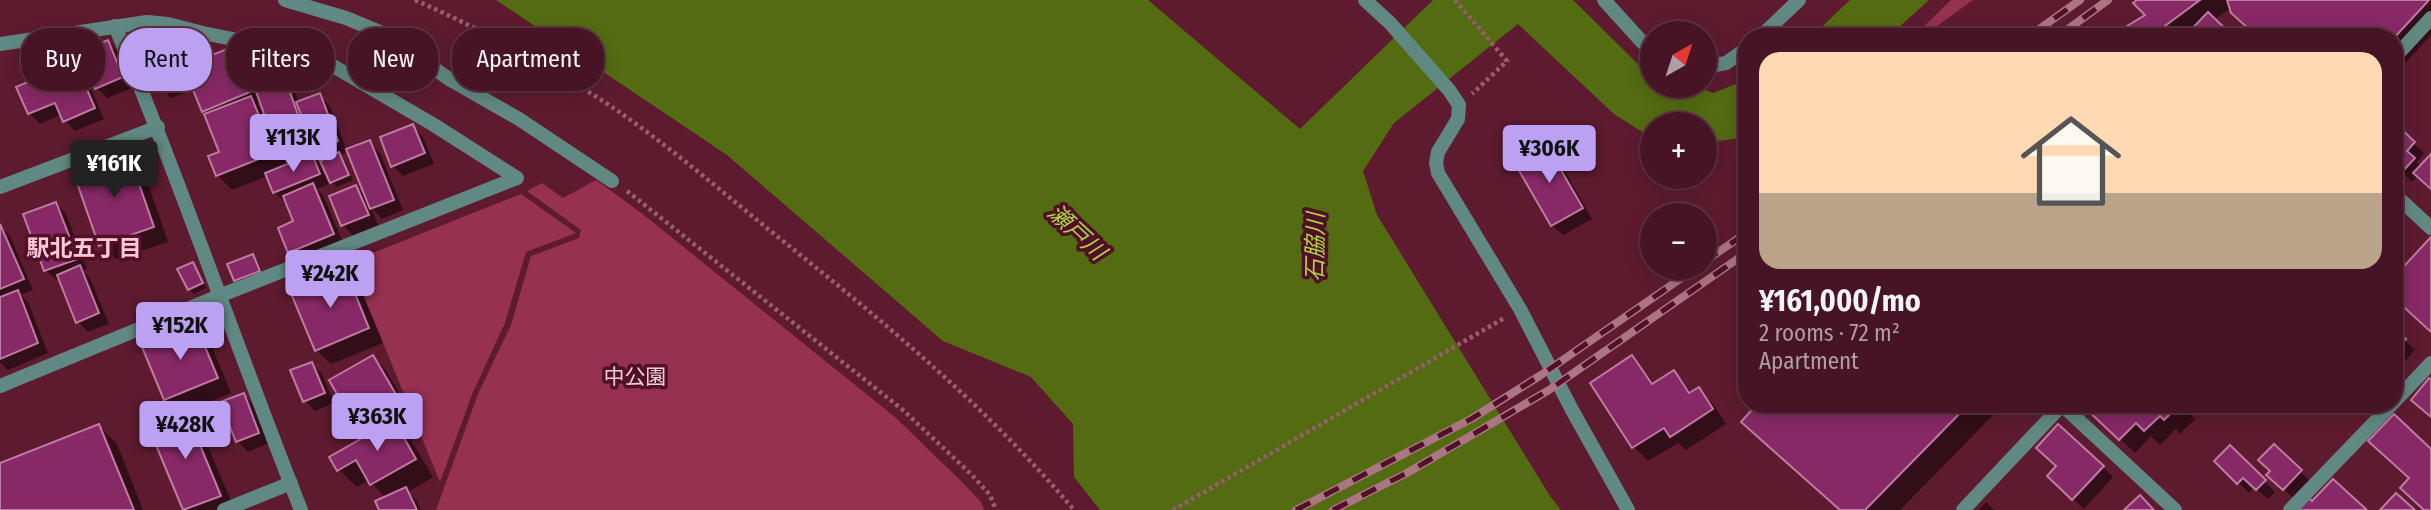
<!DOCTYPE html>
<meta charset="utf-8">
<style>
body{margin:0;font-family:"Fira Sans Condensed","Noto Sans JP",sans-serif;background:#4d1d2c;color:#f1f3f6;height:100vh;display:flex;flex-direction:column;font-size:26px;white-space:nowrap}
*{box-sizing:border-box;margin:0}
p{font-size:23px;color:#b09ea6}
.icon{flex:none;width:38px;height:38px;fill:none;stroke:currentColor;stroke-width:2;stroke-linecap:round;stroke-linejoin:round}
.map{position:relative;flex:1;overflow:hidden}
.drawer{position:absolute;left:1738px;top:28px;width:665px;height:385px;display:flex;flex-direction:column;background:#461424;border-radius:28px;box-shadow:0 4px 18px #0003,0 0 0 2px #5e3341}
.drawer>*{flex:none}
.hud{position:absolute;left:21px;top:28px;width:665px;height:63px;display:flex;gap:14px}
.needle{width:46px;rotate:39deg}
.buttons{position:absolute;left:1640px;top:21px;display:grid;gap:14px}
.buttons a{display:grid;place-items:center;width:77px;height:77px;border-radius:50%;background:#461424;box-shadow:0 4px 18px #0003,0 0 0 2px #5e3341;font-size:35px}
.price{position:absolute;translate:-50% -60px;padding:0 16px;border-radius:7px;background:#bca0f2;color:#111;font-size:23px;line-height:46px;filter:drop-shadow(0 2px 4px #0008)}
.price::after{content:'';position:absolute;left:50%;top:42px;width:21px;height:16px;margin-left:-10px;background:inherit;clip-path:polygon(0 0,100% 0,50% 100%)}
.price.active{background:#222;color:#fff}
ul{padding:0;list-style:none}
li{display:grid;align-content:center;gap:14px;height:371px;padding:0 21px}
li span{display:grid;place-items:center;height:217px;border-radius:21px;color:#555}
li>.icon{margin-inline-start:auto}
span .icon{width:126px;height:126px;fill:#fffc;stroke-width:1}
li b{font-size:30px}
.chip{padding:0 24px;border-radius:28px;background:#461424;box-shadow:0 4px 18px #0003,0 0 0 2px #5e3341;font-size:24px;line-height:63px}
.chip.active{background:#bca0f2;color:#111}
.map>svg:first-child{display:block}
.green{fill:#963151}
.water{fill:#536c12}
.shadow{fill:#0007;fill-rule:evenodd}
.building{fill:#872966;stroke:#bf7ba2;stroke-width:2}
.lines{fill:none;stroke-linecap:round;stroke-linejoin:round}
.path{stroke:#985e6f;stroke-width:4.5;stroke-dasharray:3.5 3.5;stroke-linecap:butt}
.minor{stroke:#618983;stroke-width:14}
.rail-casing{stroke:#ac7584;stroke-width:8}
.rail{stroke:#520f27;stroke-width:5;stroke-dasharray:16;stroke-linecap:butt}
.labels{text-anchor:middle;dominant-baseline:central;stroke-width:7;stroke-linejoin:round;paint-order:stroke}
.park-label{font-size:21px;fill:#eecfd5;stroke:#520f27}
.water-label{font-size:23px;font-style:italic;fill:#aad646;stroke:#520f27}
.neighbourhood-label{font-size:23px;font-weight:bold;fill:#fdc9d4;stroke:#520f27}
</style>
<div class="map">
<svg width="2431" height="510" viewBox="0 0 2431 510">
<rect width="100%" height="100%" fill="#5e1b30"/>
<g class="green">
<polygon points="1951,0 1973,0 1922,37 1913,37"/>
<polygon points="596,180 644,215 896,418 963,483 981,502 984,510 436,510 478,394 511,325 531,256 579,238 581,230 527,191 542,183 563,198"/>
<polygon points="521,194 576,233 526,252 505,323 473,392 440,482 350,262"/>
</g>
<g class="water">
<polygon points="496,0 1148,0 1300,129 1433,0 1573,0 1638,64 1652,70 1652,86 1694,86 1713,93 1746,80 1746,137 1705,143 1704,124 1652,124 1652,138 1614,114 1518,24 1394,123 1363,171 1377,215 1550,496 1561,510 1100,510 1074,477 1073,424 1031,377 943,341 727,155"/>
<polygon points="1850,0 1929,0 1888,37 1811,37"/>
</g>
<g class="shadow">
<polygon points="2141,0 2431,0 2431,35 2394,75 2394,37 2231,8 2214,20 2231,37 2112,37 2148,16"/>
<path d="M 167,30 L 179,46 L 185,44 L 195,54 L 206,81 L 212,79 L 232,49 L 242,60 L 253,86 L 256,85 L 276,55 L 286,65 L 299,103 L 319,95 L 330,106 L 347,151 L 369,142 L 380,153 L 403,210 L 382,219 L 371,208 L 378,225 L 353,236 L 343,225 L 356,187 L 368,198 L 349,151 L 339,155 L 344,159 L 353,180 L 337,187 L 326,177 L 329,184 L 317,189 L 323,195 L 344,245 L 300,263 L 290,252 L 280,229 L 295,222 L 287,201 L 285,202 L 274,192 L 268,176 L 232,190 L 217,175 L 221,153 L 207,115 L 203,111 L 195,89 L 171,98 L 161,88 ZM 262,102 L 265,112 L 257,104 ZM 318,150 L 327,160 L 326,171 L 309,153 ZM 282,153 L 289,160 L 308,154 L 309,156 L 287,166 Z"/>
<polygon points="107,42 118,52 132,88 107,98 97,88"/>
<polygon points="74,64 85,75 104,119 75,131 65,121 62,114 40,124 29,113"/>
<polygon points="2394,125 2424,153 2417,162 2421,166 2431,156 2431,188 2418,176 2412,182 2394,165"/>
<polygon points="412,126 423,137 434,164 403,176 393,166"/>
<polygon points="1546,146 1557,157 1592,219 1563,235 1552,225"/>
<polygon points="129,157 144,172 168,242 116,259 101,245"/>
<polygon points="56,204 66,214 87,269 83,271 90,278 109,324 88,332 78,322 61,279 56,280 46,270"/>
<polygon points="0,226 10,236 33,290 21,295 28,302 48,353 8,370 0,362"/>
<polygon points="2431,239 2431,331 2394,296 2394,258 2404,269"/>
<polygon points="253,256 258,261 264,276 241,285 236,280 230,265"/>
<polygon points="192,264 197,269 206,288 194,294 189,289"/>
<polygon points="344,271 359,286 383,343 331,364 316,350"/>
<polygon points="195,327 210,342 231,393 184,412 200,428 235,510 185,510 150,427 181,415 165,399"/>
<polygon points="2394,330 2415,350 2395,372 2394,370"/>
<polygon points="373,357 387,372 418,425 405,433 411,440 433,477 408,492 416,500 421,510 381,510 386,498 369,480 357,487 339,470 366,438 363,435"/>
<polygon points="1632,357 1655,384 1674,372 1692,393 1698,390 1713,404 1726,424 1686,450 1678,443 1648,461 1634,447"/>
<polygon points="312,364 322,374 334,403 315,411 305,401"/>
<polygon points="243,395 254,405 269,443 248,452 237,441"/>
<polygon points="1760,404 2004,404 1900,510 1840,510"/>
<polygon points="2180,404 2195,419 2180,434 2176,429 2160,445 2151,436 2135,453 2093,414"/>
<polygon points="2306,404 2322,404 2315,412"/>
<polygon points="99,426 117,444 143,510 0,510 0,465"/>
<polygon points="2274,446 2311,482 2294,499 2269,474 2272,471"/>
<polygon points="2230,447 2275,492 2268,499 2254,487 2249,493 2217,461"/>
<polygon points="2103,467 2113,477 2084,509 2060,486"/>
<polygon points="1986,502 1994,510 1979,510"/>
</g>
<g class="building">
<polygon points="2137,0 2200,0 2150,37 2109,37 2145,15 2133,3"/>
<polygon points="2227,0 2429,0 2394,38 2258,37 2231,13"/>
<polygon points="2208,12 2234,37 2184,37"/>
<polygon points="167,28 174,46 185,42 198,73 159,89 139,40"/>
<polygon points="108,40 123,77 95,89 80,52"/>
<polygon points="232,47 250,92 202,112 191,85 209,78 202,59"/>
<polygon points="276,53 307,140 277,151 246,63"/>
<polygon points="75,62 95,108 63,122 55,103 28,114 16,87"/>
<polygon points="320,93 338,141 315,150 296,102"/>
<polygon points="251,96 274,153 216,176 208,156 219,152 204,114"/>
<polygon points="2394,122 2415,142 2407,151 2415,158 2401,173 2394,167"/>
<polygon points="413,124 425,153 391,167 380,137"/>
<polygon points="370,140 394,200 370,209 346,149"/>
<polygon points="1546,144 1583,208 1551,226 1514,162"/>
<polygon points="339,152 349,175 330,183 320,161"/>
<polygon points="312,154 320,174 273,193 265,173"/>
<polygon points="2431,154 2431,189 2413,173"/>
<polygon points="129,155 154,227 99,246 74,174"/>
<polygon points="313,183 334,234 288,253 278,228 293,221 283,196"/>
<polygon points="356,185 369,215 341,226 329,196"/>
<polygon points="56,202 78,259 44,271 23,214"/>
<polygon points="0,224 24,279 0,289"/>
<polygon points="2431,237 2431,332 2394,298 2394,277"/>
<polygon points="253,254 260,271 234,281 227,264"/>
<polygon points="193,262 203,283 188,290 177,269"/>
<polygon points="80,265 99,313 76,323 57,275"/>
<polygon points="345,269 369,328 315,351 290,291"/>
<polygon points="18,290 38,343 0,359 0,297"/>
<polygon points="196,325 218,378 164,400 142,347"/>
<polygon points="2394,328 2406,339 2394,352"/>
<polygon points="373,355 405,410 361,436 329,380"/>
<polygon points="1632,355 1652,384 1674,370 1689,393 1699,387 1713,409 1670,437 1664,428 1632,448 1590,383"/>
<polygon points="312,362 325,393 303,402 290,370"/>
<polygon points="2429,378 2431,380 2431,417 2411,400"/>
<polygon points="244,393 259,433 236,442 220,402"/>
<polygon points="1757,404 1969,404 1865,510 1840,510 1741,422"/>
<polygon points="2081,404 2180,404 2164,420 2160,416 2144,431 2136,423 2119,440"/>
<polygon points="186,411 221,496 183,510 148,426"/>
<polygon points="2394,414 2431,449 2431,510 2424,510 2400,488 2409,478 2368,441"/>
<polygon points="394,420 416,459 370,485 356,460 337,471 329,457"/>
<polygon points="99,424 134,510 0,510 0,463"/>
<polygon points="2058,424 2104,466 2072,500 2047,476 2056,466 2036,448"/>
<polygon points="2274,444 2302,470 2283,490 2266,475 2270,471 2258,460"/>
<polygon points="2230,445 2266,480 2256,490 2243,478 2237,484 2214,461"/>
<polygon points="2333,479 2367,510 2298,510 2309,498 2312,501"/>
<polygon points="406,487 417,510 379,510 375,501"/>
<polygon points="2396,493 2415,510 2380,510"/>
<polygon points="2140,495 2154,510 2124,510"/>
</g>
<g class="lines">
<g class="path">
<path d="M 415,0 C 481,29 545,64 606,103 C 666,143 722,192 778,237 C 883,321 987,407 1074,510"/>
<polyline points="1455,0 1507,61 1472,94"/>
<polyline points="627,191 903,410 972,475 990,495 996,510"/>
<polyline points="1173,510 1506,317"/>
</g>
<g class="minor">
<polyline points="285,0 346,18 387,35 449,79 519,119 612,181"/>
<polyline points="1365,0 1390,23 1449,90 1459,105 1458,119 1438,152 1436,163 1438,173 1520,309 1572,410 1628,510"/>
<polyline points="1604,0 1643,43 1652,50"/>
<path d="M 115,26 C 182,185 237,349 301,510"/>
<polyline points="1760,37 1799,0"/>
<polyline points="0,44 147,22 168,24 203,33 316,56 434,125 517,178 219,296 0,386"/>
<polyline points="2394,58 2431,18"/>
<polyline points="1704,67 1726,63 1746,49"/>
<polyline points="0,187 158,127"/>
<polyline points="2394,194 2431,228"/>
<polyline points="2394,402 2431,363"/>
<polyline points="2061,404 2175,510"/>
<polyline points="224,510 291,483"/>
<polyline points="1963,510 2063,404"/>
<polyline points="2290,510 2392,404"/>
</g>
<g class="rail-casing">
<g id="rail">
<polyline points="2028,37 2080,0"/>
<polyline points="2057,37 2108,0"/>
<polyline points="1704,262 1746,233"/>
<polyline points="1296,510 1471,419 1541,375 1696,268"/>
<polyline points="1333,510 1407,473 1549,390 1746,253"/>
</g>
</g>
<use href="#rail" class="rail"/>
</g>
<g class="labels">
<g class="park-label">
<text x="635" y="377">中公園</text>
</g>
<g class="water-label">
<text transform="translate(1077 232) rotate(43)">瀬戸川</text>
<text transform="translate(1315 247) rotate(-89)">石脇川</text>
</g>
<g class="neighbourhood-label">
<text x="84" y="248">駅北五丁目</text>
</g>
</g>
</svg>
<div class="buttons">
<a><svg class="needle" viewBox="-14 -14 28 28"><path d="M0-13l5 13h-10z" fill="#e53935"/><path d="M0 13l5-13h-10z" fill="#b09ea6"/></svg></a>
<a>+</a>
<a>−</a>
</div>
<b class="price" style="left:293px;top:174px">¥113K</b>
<b class="price" style="left:1549px;top:185px">¥306K</b>
<b class="price active" style="left:114px;top:200px">¥161K</b>
<b class="price" style="left:330px;top:310px">¥242K</b>
<b class="price" style="left:180px;top:362px">¥152K</b>
<b class="price" style="left:377px;top:453px">¥363K</b>
<b class="price" style="left:185px;top:461px">¥428K</b>
<div class="hud">
<a class="chip">Buy</a>
<a class="chip active">Rent</a>
<a class="chip">Filters</a>
<a class="chip">New</a>
<a class="chip">Apartment</a>
</div>
<section class="drawer">
<ul>
<li><span style="background:linear-gradient(#ffd9b3 65%,#b9a48a 0)"><svg class="icon" aria-label="home" viewBox="0 0 24 24"><path d="M3 11l9-7 9 7M6 9v11h12V9"/></svg></span><div><b>¥161,000/mo</b><p>2 rooms · 72 m²</p><p>Apartment</p></div></li>
</ul>
</section>
</div>
